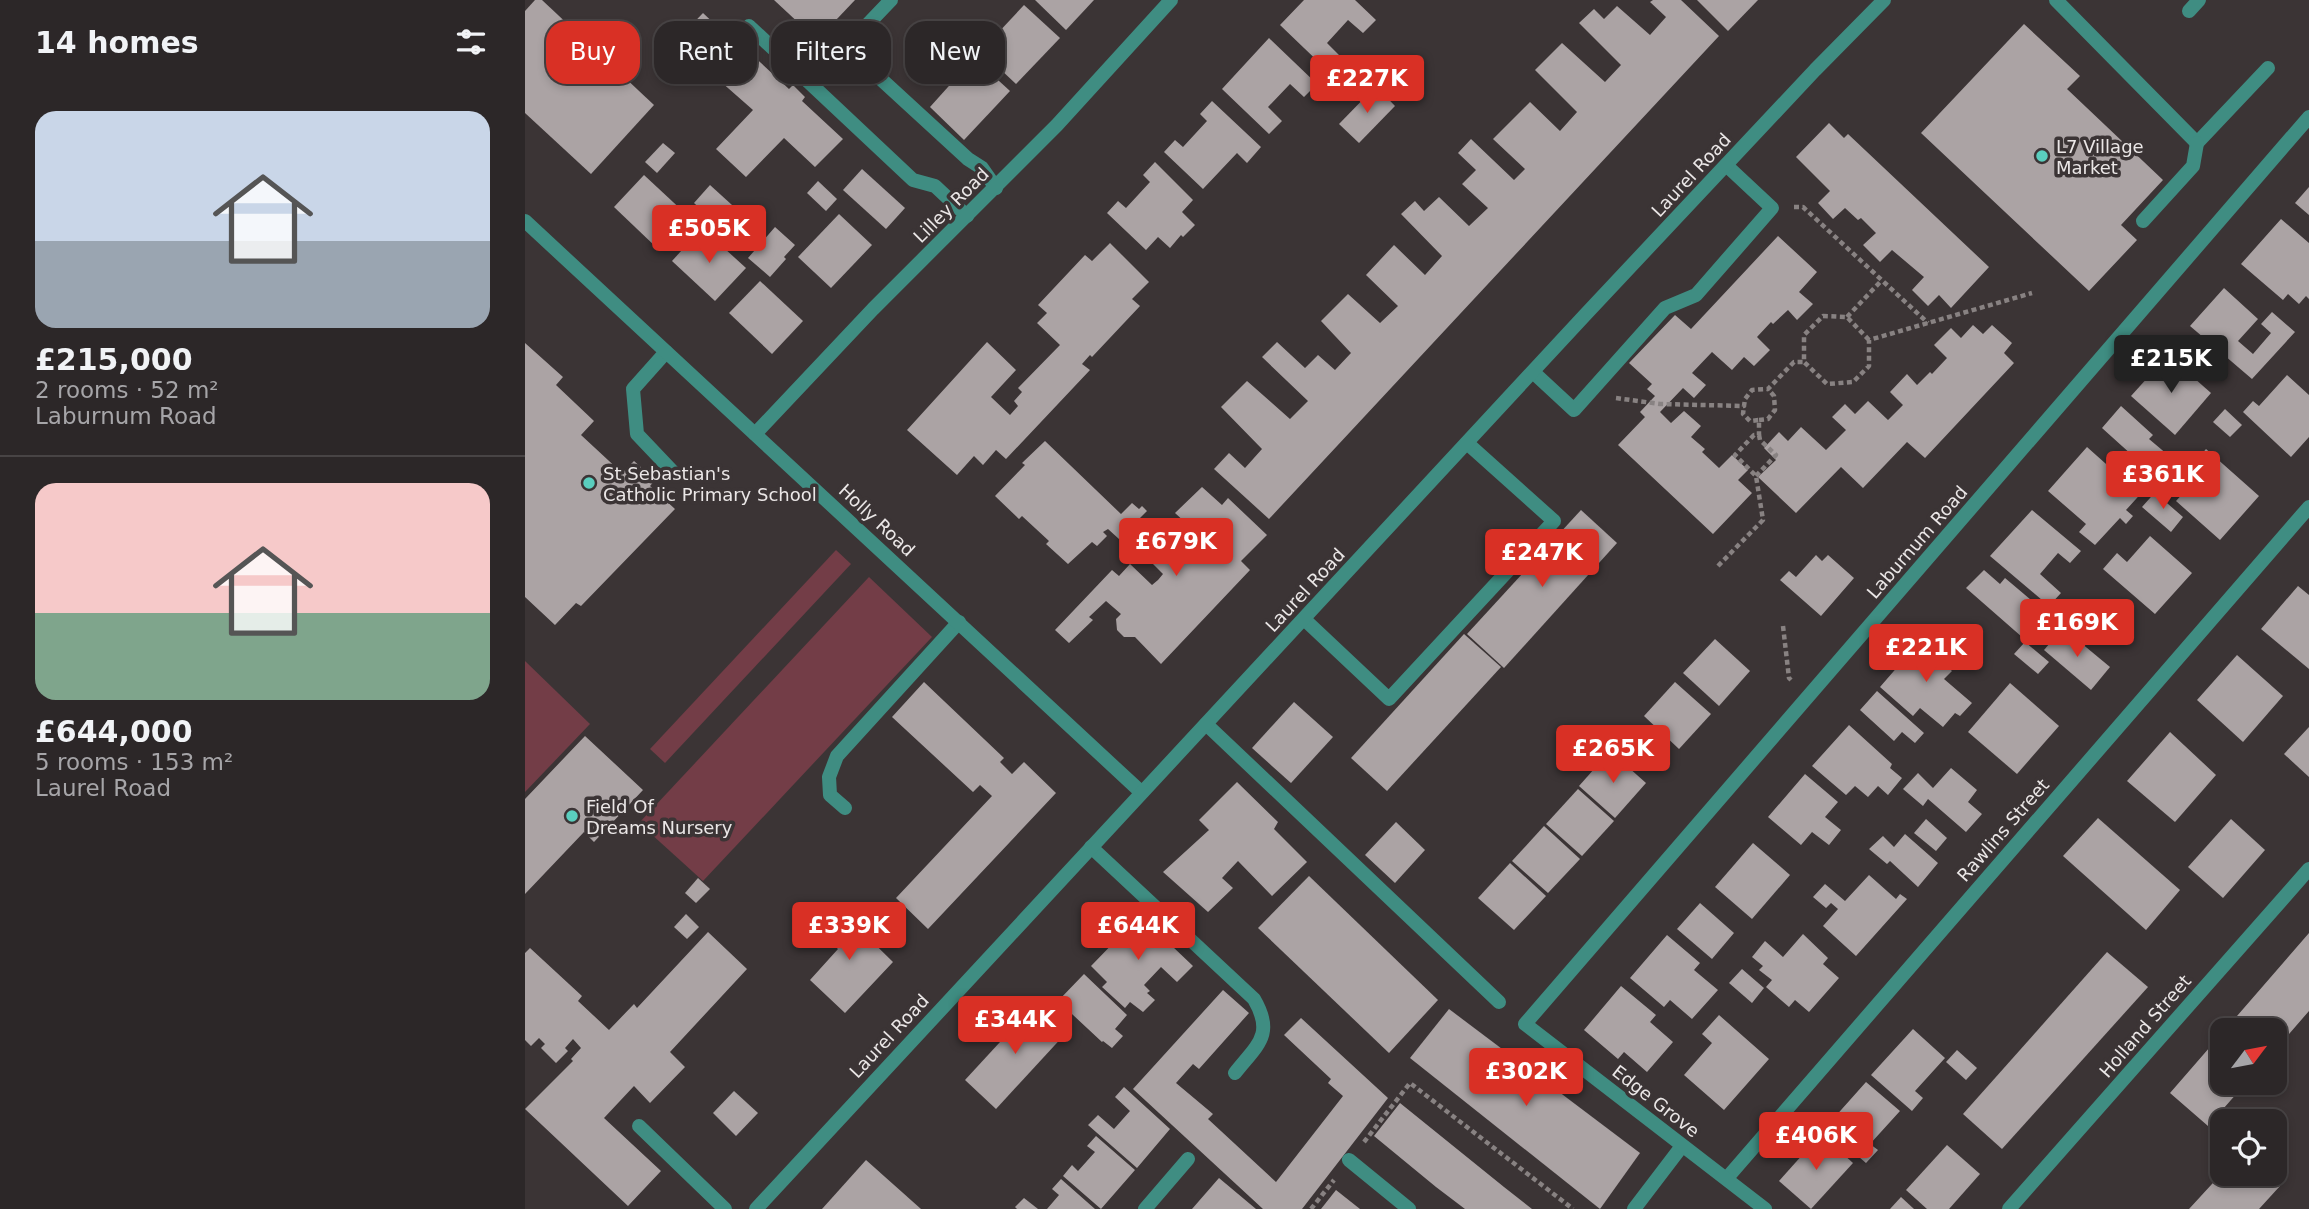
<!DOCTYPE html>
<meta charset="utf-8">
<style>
body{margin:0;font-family:"DejaVu Sans",sans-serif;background:#342f30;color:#f1f3f6;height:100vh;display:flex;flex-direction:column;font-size:26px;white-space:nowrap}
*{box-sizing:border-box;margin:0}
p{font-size:23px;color:#a6a5a8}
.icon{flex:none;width:38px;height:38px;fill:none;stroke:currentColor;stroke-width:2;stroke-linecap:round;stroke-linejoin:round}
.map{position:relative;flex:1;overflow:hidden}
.side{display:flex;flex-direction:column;background:#2c2728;width:525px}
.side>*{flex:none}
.guide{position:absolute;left:21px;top:21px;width:665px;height:63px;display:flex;gap:14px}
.needle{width:46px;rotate:58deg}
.fabs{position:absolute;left:1685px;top:1018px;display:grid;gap:14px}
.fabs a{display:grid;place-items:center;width:77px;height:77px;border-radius:14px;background:#2c2728;box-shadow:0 4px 10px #0003,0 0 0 2px #484445;font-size:35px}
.price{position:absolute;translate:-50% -60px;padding:0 16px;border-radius:7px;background:#d93025;color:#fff;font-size:23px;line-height:46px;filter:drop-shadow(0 2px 4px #0008)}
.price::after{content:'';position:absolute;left:50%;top:42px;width:21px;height:16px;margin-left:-10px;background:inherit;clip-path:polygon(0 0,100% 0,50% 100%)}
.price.current{background:#222;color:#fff}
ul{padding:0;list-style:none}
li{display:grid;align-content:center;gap:14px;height:371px;padding:0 35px}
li+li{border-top:2px solid #484445}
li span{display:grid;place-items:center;height:217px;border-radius:21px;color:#555}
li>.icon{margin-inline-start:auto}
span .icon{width:126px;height:126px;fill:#fffc;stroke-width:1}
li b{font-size:30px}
h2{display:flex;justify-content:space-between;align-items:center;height:84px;padding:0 35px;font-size:30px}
.pill{padding:0 24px;border-radius:21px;background:#2c2728;box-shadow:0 4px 10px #0003,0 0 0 2px #484445;font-size:24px;line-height:63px}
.pill.current{background:#d93025;color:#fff}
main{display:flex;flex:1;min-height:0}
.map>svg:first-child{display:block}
.green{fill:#733d47}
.building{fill:#aba3a4}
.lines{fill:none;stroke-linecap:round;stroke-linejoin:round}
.path{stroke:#888282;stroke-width:4.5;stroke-dasharray:5 3.5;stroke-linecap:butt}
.lane{stroke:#3f8d82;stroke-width:14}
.street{stroke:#3f8d82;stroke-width:14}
.poi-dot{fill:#5acebe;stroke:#3b3435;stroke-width:2.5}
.labels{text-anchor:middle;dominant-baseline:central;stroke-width:7;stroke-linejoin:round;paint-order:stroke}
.poi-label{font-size:18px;fill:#ebe7e7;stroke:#3b3435;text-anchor:start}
.street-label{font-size:18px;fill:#ebe7e7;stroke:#3b3435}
</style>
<main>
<section class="side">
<h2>14 homes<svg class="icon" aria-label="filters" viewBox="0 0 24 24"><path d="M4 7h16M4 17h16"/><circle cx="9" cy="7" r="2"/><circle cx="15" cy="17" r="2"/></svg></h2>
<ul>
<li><span style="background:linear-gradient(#c9d6e8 60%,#9aa5b1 0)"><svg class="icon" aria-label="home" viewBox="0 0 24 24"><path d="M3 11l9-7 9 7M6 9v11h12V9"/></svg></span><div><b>£215,000</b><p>2 rooms · 52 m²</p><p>Laburnum Road</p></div></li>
<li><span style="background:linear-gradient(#f6c9c9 60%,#7fa58c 0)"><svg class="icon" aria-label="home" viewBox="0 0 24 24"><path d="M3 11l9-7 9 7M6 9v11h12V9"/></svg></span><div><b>£644,000</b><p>5 rooms · 153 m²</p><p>Laurel Road</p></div></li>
</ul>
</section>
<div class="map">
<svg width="1784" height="1209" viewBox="0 0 1784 1209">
<rect width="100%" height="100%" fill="#3b3435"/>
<g class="green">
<polygon points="311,550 326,564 140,763 125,749"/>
<polygon points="344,577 407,637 178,881 114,823"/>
<polygon points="0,661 65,724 0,792"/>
</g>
<g class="building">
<polygon points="10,0 17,0 129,105 66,174 0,113 0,11"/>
<polygon points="249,0 330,0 292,40"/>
<polygon points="510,0 569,0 541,30"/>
<polygon points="779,0 830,0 851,20 838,33 823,20 802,43 816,57 803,71 755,25"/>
<polygon points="1128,0 1156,0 1194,36 744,519 689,469 704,453 720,468 737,449 696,407 722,381 765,419 783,401 737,357 752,342 780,368 793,355 810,370 826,353 796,321 823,294 855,323 873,306 841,275 869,245 900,275 917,256 876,214 890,201 899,211 914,197 944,226 963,208 937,184 951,170 933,153 946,139 989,180 1000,169 968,139 1005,102 1035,131 1052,112 1010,70 1037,43 1080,82 1096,65 1054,23 1069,9 1079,19 1092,6 1125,35 1141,17 1125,2"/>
<polygon points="1172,0 1233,0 1203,31"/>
<polygon points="499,5 535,38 491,84 456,51"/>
<polygon points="178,13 196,30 152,76 134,59"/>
<polygon points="1499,24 1555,76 1542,89 1638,180 1596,225 1612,240 1564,291 1396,133"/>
<polygon points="744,38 792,84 779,97 765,84 743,107 757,121 744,134 697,89"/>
<polygon points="223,51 264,89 268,85 280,97 277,101 318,139 290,167 259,138 221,177 191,149 228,110 195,81"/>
<polygon points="449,58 485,91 439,140 405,107"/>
<polygon points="851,86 870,106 834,143 814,124"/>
<polygon points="687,101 736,147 722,163 712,153 678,189 639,152 650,140 658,147 682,121 675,114"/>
<polygon points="1304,123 1319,138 1323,134 1464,267 1426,308 1414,295 1403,306 1387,290 1399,277 1367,250 1355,262 1338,245 1351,233 1336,218 1333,220 1320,208 1308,219 1293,203 1305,191 1271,157"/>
<polygon points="138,143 150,153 132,173 120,162"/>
<polygon points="630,162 668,200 657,212 670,225 658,237 656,235 645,248 633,237 621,250 582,213 593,201 601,208 625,182 618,175"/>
<polygon points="337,169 380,208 361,229 318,190"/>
<polygon points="119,175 162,215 132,248 89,207"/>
<polygon points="293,181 312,199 301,211 282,193"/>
<polygon points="185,185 207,205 191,223 169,203"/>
<polygon points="1784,187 1784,215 1770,203"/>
<polygon points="314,214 347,245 306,288 273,257"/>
<polygon points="1756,219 1784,243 1784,299 1781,296 1774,304 1763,294 1758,300 1716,264"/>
<polygon points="250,227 270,245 259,257 261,259 245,277 223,258"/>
<polygon points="177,228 221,268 190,301 147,261"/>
<polygon points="1253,236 1292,272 1274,292 1288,304 1272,320 1263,310 1248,324 1246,322 1232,337 1245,350 1229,366 1219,357 1207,370 1187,352 1167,373 1181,385 1169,398 1158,388 1135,412 1146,423 1159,411 1176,426 1166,437 1180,449 1177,452 1194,468 1207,455 1223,470 1213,480 1227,493 1188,534 1093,445 1120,417 1115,412 1130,396 1122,389 1127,384 1104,363 1150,315 1166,329"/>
<polygon points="585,243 624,282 607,299 615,306 567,357 565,355 557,364 565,370 481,459 471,450 458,465 449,456 432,475 382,430 462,342 491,370 466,397 485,415 493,406 489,401 497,392 493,388 535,345 512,323 522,313 513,305 560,255 567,261"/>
<polygon points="235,281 278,321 247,354 204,313"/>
<polygon points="1699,288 1733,319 1713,341 1728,354 1746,333 1736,324 1747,312 1770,332 1727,379 1665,326"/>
<polygon points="1448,325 1458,334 1467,325 1487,343 1479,353 1489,363 1400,458 1382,442 1338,488 1316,467 1271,513 1233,477 1251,460 1239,448 1254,432 1263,441 1276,427 1301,450 1321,430 1307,417 1320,404 1330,414 1343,401 1363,420 1378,405 1365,392 1382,374 1392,385 1405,372 1407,374 1422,358 1409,345 1426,328 1436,338"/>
<polygon points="0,343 38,377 31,385 69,421 56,435 97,473 109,461 130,480 125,486 150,509 56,606 51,603 30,625 0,597"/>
<polygon points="1643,355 1686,393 1650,435 1606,396"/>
<polygon points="1762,375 1784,395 1784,437 1766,457 1718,412 1728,401 1734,406"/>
<polygon points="1596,406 1628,435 1624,439 1643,455 1637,461 1649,471 1638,483 1577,428"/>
<polygon points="1700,409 1717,425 1705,437 1688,422"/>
<polygon points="520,441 596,514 607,503 614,509 617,506 622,511 594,539 583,529 578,532 582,536 572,546 567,542 543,564 521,544 524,541 497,516 494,519 470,496 500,465 497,463"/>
<polygon points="1562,447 1599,480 1605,474 1621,488 1601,510 1608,516 1601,524 1595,518 1570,545 1554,532 1561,524 1523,491"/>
<polygon points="1681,449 1734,496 1695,540 1651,501 1671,479 1661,472"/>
<polygon points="677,487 697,505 703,498 742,535 716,561 725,570 636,664 610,637 599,637 592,630 591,619 596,614 581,601 564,617 568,620 544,643 530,630 587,570 594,576 605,564 627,585 633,580 638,574 617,553 641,526 665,547 675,536 650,513"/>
<polygon points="1633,489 1638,493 1635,497 1658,517 1646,532 1617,507"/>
<polygon points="1056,510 1092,543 979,668 942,634"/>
<polygon points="1507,510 1556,551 1545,563 1533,553 1515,574 1536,593 1524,606 1465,556"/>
<polygon points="1625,536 1667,573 1630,614 1578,569 1592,553 1602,562"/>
<polygon points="1291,555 1297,561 1303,555 1329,578 1296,616 1255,580 1264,571 1271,577"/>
<polygon points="1459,570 1475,584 1480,578 1519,611 1497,637 1441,588"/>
<polygon points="1773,586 1784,595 1784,669 1736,629"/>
<polygon points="1538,628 1585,667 1566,690 1519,650"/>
<polygon points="939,634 976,667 862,791 826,758"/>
<polygon points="1408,637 1426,652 1417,662 1427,671 1419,679 1447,703 1435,716 1430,713 1418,727 1395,708 1388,716 1355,687 1394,642 1399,647"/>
<polygon points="1190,639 1225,671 1194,706 1158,673"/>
<polygon points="1500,642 1524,662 1513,674 1489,654"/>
<polygon points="1712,655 1758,696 1718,742 1672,700"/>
<polygon points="399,682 479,758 475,762 487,774 499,762 531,793 403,929 371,898 467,796 455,785 448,792 367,717"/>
<polygon points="1150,682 1186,714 1154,749 1119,716"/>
<polygon points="1485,683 1534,726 1492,774 1443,732"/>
<polygon points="1352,691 1399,733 1390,743 1377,732 1369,741 1335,710"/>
<polygon points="769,702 808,737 766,783 727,748"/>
<polygon points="1324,725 1367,764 1365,768 1377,778 1363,795 1353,786 1343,797 1330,786 1321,795 1287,766"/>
<polygon points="1784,727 1784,777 1759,754"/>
<polygon points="1645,732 1691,775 1650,822 1602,781"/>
<polygon points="60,736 118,790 69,842 59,832 0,894 0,799"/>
<polygon points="1085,751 1121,783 1090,818 1054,786"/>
<polygon points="1426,768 1452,790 1443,802 1457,814 1441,832 1403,799 1398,806 1378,789 1393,773 1408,788"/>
<polygon points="1280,774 1313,802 1300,817 1316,830 1304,845 1287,832 1276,845 1243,817"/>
<polygon points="712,782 753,822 749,829 782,862 747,896 713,861 697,878 708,888 683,912 638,872 684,830 674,820"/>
<polygon points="1053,789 1089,821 1057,856 1021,824"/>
<polygon points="1573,818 1655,890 1621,930 1538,856"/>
<polygon points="1401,819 1422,838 1411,851 1389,833"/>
<polygon points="1706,819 1740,850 1698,898 1663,867"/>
<polygon points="871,822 900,850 870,883 840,855"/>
<polygon points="1019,826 1055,859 1023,893 987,861"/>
<polygon points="1380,834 1413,863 1393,887 1365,861 1362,864 1344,849 1358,836 1369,847"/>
<polygon points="1228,843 1265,875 1227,919 1190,887"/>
<polygon points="985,863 1021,896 989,930 953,898"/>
<polygon points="1344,875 1371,899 1375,894 1382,899 1331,956 1298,926 1313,909 1306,903 1301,908 1288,897 1300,884 1320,901"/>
<polygon points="784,876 913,1000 864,1053 733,928"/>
<polygon points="173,878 185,889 171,903 160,893"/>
<polygon points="1175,903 1209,933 1187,959 1152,929"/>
<polygon points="312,907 368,962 320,1013 285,980 313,949 291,929"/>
<polygon points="606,907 668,966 652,982 636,967 619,985 625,991 622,993 630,1000 618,1012 605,1002 600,1008 577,987 582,982 566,966 598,933 590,924"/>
<polygon points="161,914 174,927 162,939 149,927"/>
<polygon points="183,932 222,969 145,1052 160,1067 125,1103 109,1086 79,1118 136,1171 103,1206 0,1109 48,1061 46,1059 56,1048 48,1039 40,1048 43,1051 31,1063 16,1048 20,1044 14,1038 6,1046 0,1040 0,953 5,948 57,996 53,1001 84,1030 109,1004 112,1008"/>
<polygon points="1784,933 1784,1011 1750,1050 1750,1031 1699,1031"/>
<polygon points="1278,934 1303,958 1298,964 1314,978 1284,1012 1270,1000 1264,1007 1241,987 1247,980 1234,970 1238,966 1227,957 1240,941 1258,957"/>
<polygon points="1142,935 1175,963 1169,970 1193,990 1167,1019 1145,1000 1139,1007 1105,978"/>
<polygon points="1582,952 1623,987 1477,1149 1438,1114"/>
<polygon points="1217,969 1239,988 1227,1003 1204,983"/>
<polygon points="559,974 602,1015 590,1029 598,1036 587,1048 578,1041 577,1042 533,1001"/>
<polygon points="1096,986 1131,1015 1125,1022 1148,1042 1122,1072 1099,1052 1093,1059 1059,1030"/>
<polygon points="698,990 724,1013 674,1069 668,1064 651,1083 688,1114 683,1119 751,1182 818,1096 803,1083 806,1079 759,1035 776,1018 863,1098 777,1209 738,1209 608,1089"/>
<polygon points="510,1004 541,1033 471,1109 440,1080"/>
<polygon points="924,1009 1115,1153 1075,1209 885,1058"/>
<polygon points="1194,1015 1244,1059 1199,1110 1159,1075 1187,1043 1177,1034"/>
<polygon points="1388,1029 1420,1058 1390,1091 1398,1098 1387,1111 1346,1075"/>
<polygon points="1698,1032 1698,1083 1721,1083 1683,1126 1645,1093"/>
<polygon points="1432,1050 1452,1068 1441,1080 1421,1062"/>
<polygon points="1341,1082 1375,1111 1345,1144 1353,1150 1341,1163 1300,1128"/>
<polygon points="599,1087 645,1129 612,1168 563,1125 573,1115 589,1129 605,1111 590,1097"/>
<polygon points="209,1091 233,1113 211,1136 188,1113"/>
<polygon points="875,1103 979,1187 1007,1209 940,1209 911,1187 849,1136"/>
<polygon points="1296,1134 1328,1163 1286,1209 1254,1181"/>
<polygon points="571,1136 610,1170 576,1209 538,1176 547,1165 553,1171 570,1152 562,1146"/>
<polygon points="1422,1145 1455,1174 1424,1209 1402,1209 1381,1190"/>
<polygon points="341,1160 396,1209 297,1209"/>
<polygon points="1698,1172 1698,1174 1743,1174 1755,1186 1734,1209 1664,1209"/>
<polygon points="694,1178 731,1209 667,1209"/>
<polygon points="536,1179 570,1209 522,1209 534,1195 527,1189"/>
<polygon points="811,1190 835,1209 796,1209"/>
<polygon points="1376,1197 1389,1209 1365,1209"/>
<polygon points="499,1198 513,1209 492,1209 490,1207"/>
</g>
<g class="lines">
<g class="path">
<polyline points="1269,207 1278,207 1403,323"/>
<polyline points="1322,317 1357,280"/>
<polyline points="1344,340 1322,317 1298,316 1279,335 1279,362 1302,384 1328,382 1344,366 1344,340 1507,293"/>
<polyline points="1091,398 1135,404 1219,406 1220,399 1227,390 1243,389 1269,362 1279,362"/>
<polyline points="1234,420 1243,419 1250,410 1249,396 1243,389"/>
<polyline points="1231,476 1251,455 1235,440 1234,435"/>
<polyline points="1193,566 1238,520 1231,476 1210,455 1229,435 1234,435 1234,420 1225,421 1218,414 1219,406"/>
<polyline points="1258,626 1264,678 1266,680"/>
<polyline points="839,1142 885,1083 1048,1209"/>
<polyline points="786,1209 809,1180"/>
</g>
<g class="lane">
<polyline points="366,0 321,47 443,159 457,168 471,188"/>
<polyline points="1531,0 1672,143 1743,68"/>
<polyline points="1664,11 1674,0"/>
<polyline points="177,76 224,26 388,180 410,186 442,216"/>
<polyline points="1618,221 1668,166 1672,143"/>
<polyline points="141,352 108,389 112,434 149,473"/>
<polyline points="320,808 305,795 304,777 312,756 434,622"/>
<path d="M 566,847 L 729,999 C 750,1035 732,1045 710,1073"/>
<polyline points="114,1126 200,1209"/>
</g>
<g class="street">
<polyline points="0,221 616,792"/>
<polyline points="1008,372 1049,410 1140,308 1171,295 1247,208 1201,165"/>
<polyline points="230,434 348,309 532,125 646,0"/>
<polyline points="779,619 864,699 1029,521 942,443"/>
<polyline points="681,724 974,1002"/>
<polyline points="824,1160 884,1209"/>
<polyline points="1202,1178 1784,507"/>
<polyline points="231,1209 1060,315 1290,70 1359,0"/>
<polyline points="620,1209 663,1159"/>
<polyline points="1109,1209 1157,1146"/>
<polyline points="1240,1209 1000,1024 1784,117"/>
<polyline points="1484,1209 1784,869"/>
</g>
</g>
<g class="poi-dot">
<circle cx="1517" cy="156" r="7"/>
<circle cx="64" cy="483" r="7"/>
<circle cx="47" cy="816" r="7"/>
</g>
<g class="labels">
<g class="poi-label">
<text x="1531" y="146">L7 Village<tspan x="1531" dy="21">Market</tspan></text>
<text x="78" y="473">St Sebastian's<tspan x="78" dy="21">Catholic Primary School</tspan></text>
<text x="61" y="806">Field Of<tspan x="61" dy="21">Dreams Nursery</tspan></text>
</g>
<g class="street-label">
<text transform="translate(1166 175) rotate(-47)">Laurel Road</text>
<text transform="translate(426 205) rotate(-45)">Lilley Road</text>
<text transform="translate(352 520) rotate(43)">Holly Road</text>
<text transform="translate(1392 542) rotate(-49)">Laburnum Road</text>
<text transform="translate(780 590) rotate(-47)">Laurel Road</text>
<text transform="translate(1478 830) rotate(-49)">Rawlins Street</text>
<text transform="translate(1620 1026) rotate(-49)">Holland Street</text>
<text transform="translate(364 1036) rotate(-47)">Laurel Road</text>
<text transform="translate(1131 1101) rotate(38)">Edge Grove</text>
</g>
</g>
</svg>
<div class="fabs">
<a><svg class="needle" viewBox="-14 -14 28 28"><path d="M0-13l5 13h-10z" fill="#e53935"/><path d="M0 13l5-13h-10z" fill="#a6a5a8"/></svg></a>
<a><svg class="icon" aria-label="locate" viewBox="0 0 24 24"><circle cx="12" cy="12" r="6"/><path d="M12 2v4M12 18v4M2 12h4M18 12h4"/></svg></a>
</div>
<b class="price" style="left:842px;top:115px">£227K</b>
<b class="price" style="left:184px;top:265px">£505K</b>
<b class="price current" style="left:1646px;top:395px">£215K</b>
<b class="price" style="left:1638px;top:511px">£361K</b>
<b class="price" style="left:651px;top:578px">£679K</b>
<b class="price" style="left:1017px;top:589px">£247K</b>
<b class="price" style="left:1552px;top:659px">£169K</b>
<b class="price" style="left:1401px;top:684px">£221K</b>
<b class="price" style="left:1088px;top:785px">£265K</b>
<b class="price" style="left:324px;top:962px">£339K</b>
<b class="price" style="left:613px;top:962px">£644K</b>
<b class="price" style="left:490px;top:1056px">£344K</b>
<b class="price" style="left:1001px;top:1108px">£302K</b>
<b class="price" style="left:1291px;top:1172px">£406K</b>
<div class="guide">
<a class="pill current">Buy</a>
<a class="pill">Rent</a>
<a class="pill">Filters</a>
<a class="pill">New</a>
</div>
</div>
</main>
